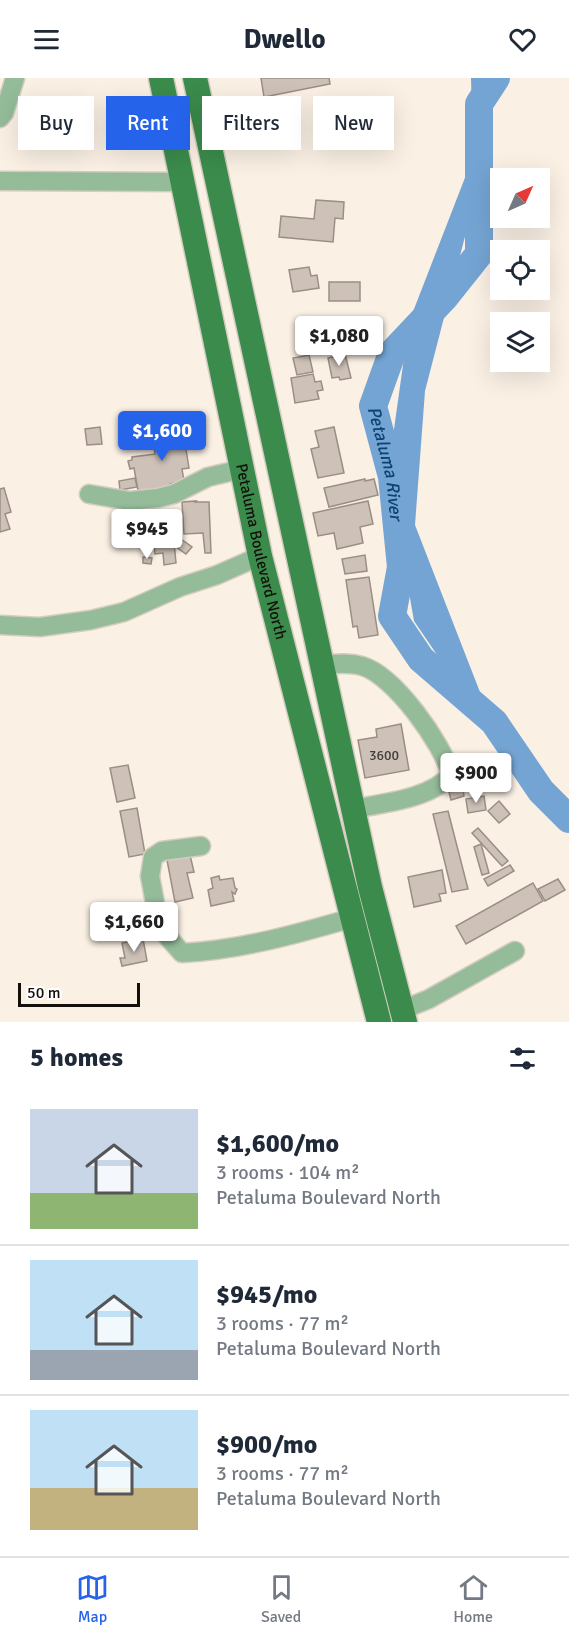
<!DOCTYPE html>
<meta charset="utf-8">
<style>
body{margin:0;font-family:Signika,sans-serif;background:#f2f2f3;color:#1f2937;height:100vh;display:flex;flex-direction:column;font-size:22px;white-space:nowrap}
*{box-sizing:border-box;margin:0}
p{font-size:20px;color:#747a83}
.icon{flex:none;width:33px;height:33px;fill:none;stroke:currentColor;stroke-width:2;stroke-linecap:round;stroke-linejoin:round}
.map{position:relative;height:944px;overflow:hidden}
.details{display:flex;flex-direction:column;background:#fff;flex:1}
.details>*{flex:none}
.guide{position:absolute;left:18px;top:18px;width:534px;height:54px;display:flex;gap:12px}
.needle{width:39px;rotate:45deg}
.controls{position:absolute;left:490px;top:90px;display:grid;gap:12px}
.controls a{display:grid;place-items:center;width:60px;height:60px;border-radius:0px;background:#fff;box-shadow:0 6px 24px #0002;font-size:30px}
.scale{position:absolute;left:18px;bottom:15px;width:122px;box-sizing:border-box;padding-left:6px;border:3px solid #13100c;border-top:0;font-size:16px;line-height:21px;white-space:nowrap;color:#13100c;-webkit-text-stroke:4px #fff;paint-order:stroke}
.price{position:absolute;translate:-50% -51px;padding:0 14px;border-radius:6px;background:#fff;color:#222;font-size:20px;line-height:39px;filter:drop-shadow(0 2px 3px #0008)}
.price::after{content:'';position:absolute;left:50%;top:36px;width:18px;height:14px;margin-left:-9px;background:inherit;clip-path:polygon(0 0,100% 0,50% 100%)}
.price.on{background:#2563eb;color:#fff}
ul{padding:0;list-style:none}
li{display:flex;align-items:center;gap:18px;height:150px;padding:0 30px}
li+li{border-top:2px solid #e0e1e3}
li span{display:grid;place-items:center;flex:none;width:168px;height:120px;border-radius:0px;color:#555}
li>.icon{margin-inline-start:auto}
span .icon{width:72px;height:72px;fill:#fffc;stroke-width:1}
li b{font-size:26px}
h2{display:flex;justify-content:space-between;align-items:center;height:72px;padding:0 30px;font-size:26px}
.pill{padding:0 21px;border-radius:0px;background:#fff;box-shadow:0 6px 24px #0002;font-size:21px;line-height:54px}
.pill.on{background:#2563eb;color:#fff}
header{display:flex;justify-content:space-between;align-items:center;height:78px;padding:0 30px;background:#fff;font-size:27px;font-weight:700}
.dock{display:flex;justify-content:space-around;align-items:center;height:84px;border-top:2px solid #e0e1e3;background:#fff;font-size:16px;color:#747a83}
.dock a{display:grid;justify-items:center;gap:3px}
.dock .on{color:#2563eb}
.map>svg:first-child{display:block}
.water{fill:#74a4d3}
.lines{fill:none;stroke-linecap:round;stroke-linejoin:round}
.river{stroke:#74a4d3;stroke-width:28}
.building{fill:#cec2b8;stroke:#9a8e85;stroke-width:1.5}
.minor-casing{stroke:#d5ccc1;stroke-width:21}
.major-casing{stroke:#d5ccc1;stroke-width:27}
.minor{stroke:#94bc99;stroke-width:18}
.major{stroke:#3b8c4c;stroke-width:24}
.labels{text-anchor:middle;dominant-baseline:central;stroke-width:4.5;stroke-linejoin:round;paint-order:stroke}
.number-label{font-size:14px;fill:#423c37}
.street-label{font-size:16px;fill:#13100c;stroke:#fff}
.water-label{font-size:18px;font-style:italic;fill:#0c4370;stroke:#fff}
</style>
<header><svg class="icon" aria-label="menu" viewBox="0 0 24 24"><path d="M4 6h16M4 12h16M4 18h16"/></svg>Dwello<svg class="icon" aria-label="heart" viewBox="0 0 24 24"><path d="M12 20l-8-8c-3-5 5-10 8-4 3-6 11-1 8 4z"/></svg></header>
<div class="map">
<svg width="569" height="944" viewBox="0 0 569 944">
<rect width="100%" height="100%" fill="#faf0e4"/>
<polygon class="water" points="471,0 482,0 490,62 425,313 415,447 485,627 569,729 569,738 495,662 414,543 388,394 409,244 473,79"/>
<g class="lines">
<path class="river" id="s1" d="M 496,0 L 479,26 L 479,176 L 444,220 L 392,275 L 373,328 L 392,399 L 401,489 L 392,538 L 421,581 L 494,644 L 541,713 L 569,741"/>
</g>
<g class="building">
<polygon points="261,0 329,0 330,6 264,19"/>
<polygon points="316,122 344,124 343,141 335,140 333,164 279,159 281,138 314,141"/>
<polygon points="309,189 311,198 317,197 319,210 293,214 289,192"/>
<rect x="329" y="204" width="31" height="19"/>
<polygon points="345,276 351,300 340,302 339,299 332,300 328,280"/>
<polygon points="309,277 313,294 297,297 293,280"/>
<polygon points="313,296 315,304 321,303 323,312 317,313 319,321 295,325 291,300"/>
<polygon points="182,346 189,390 182,391 184,403 170,406 170,412 139,418 134,390 130,391 128,383 132,382 132,379 155,376 152,356"/>
<polygon points="100,349 102,366 87,367 85,351"/>
<polygon points="334,349 344,395 318,400 311,371 319,369 315,353"/>
<polygon points="135,400 137,409 120,412 119,403"/>
<polygon points="365,401 365,403 374,401 378,417 329,429 324,410"/>
<polygon points="4,410 11,434 5,436 10,451 0,454 0,411"/>
<polygon points="196,423 195,424 209,424 211,475 205,475 203,455 184,456 182,424"/>
<polygon points="368,423 373,446 360,449 363,465 337,471 334,455 318,458 313,435"/>
<polygon points="151,428 152,447 115,451 114,442 124,441 123,431"/>
<polygon points="181,461 192,469 186,476 176,469"/>
<polygon points="174,464 176,485 164,487 163,475 155,476 154,467"/>
<polygon points="365,477 367,493 345,496 342,481"/>
<polygon points="143,479 152,480 151,486 143,485"/>
<polygon points="369,499 378,557 359,560 357,548 353,549 346,502"/>
<polygon points="401,646 409,692 365,700 358,662 377,659 376,651"/>
<polygon points="128,687 135,720 117,724 110,690"/>
<polygon points="463,710 464,718 451,722 449,714"/>
<polygon points="484,718 486,732 468,735 466,721"/>
<polygon points="499,723 510,736 499,745 488,733"/>
<polygon points="137,730 145,776 129,779 120,733"/>
<polygon points="448,733 468,811 452,814 433,736"/>
<polygon points="478,750 508,783 502,788 472,755"/>
<polygon points="481,766 489,795 482,797 474,769"/>
<polygon points="190,777 194,794 187,795 193,820 175,824 167,782"/>
<polygon points="510,787 514,793 488,808 484,801"/>
<polygon points="442,792 446,815 439,816 441,823 414,829 408,799"/>
<polygon points="219,798 220,802 233,800 235,810 237,811 235,816 232,814 234,823 211,828 208,812 213,810 211,800"/>
<polygon points="558,801 565,812 545,823 538,811"/>
<polygon points="533,805 543,823 466,866 456,848"/>
<polygon points="136,826 143,857 121,861 116,830"/>
<polygon points="143,861 147,883 122,888 120,880 125,880 122,865"/>
</g>
<g class="lines">
<g class="minor-casing">
<g id="minor">
<polyline points="0,40 4,35 15,0"/>
<polyline points="0,103 182,104"/>
<polyline points="89,416 130,423 158,420 174,416 208,399 242,391"/>
<polyline points="0,547 40,549 91,542 124,534 180,509 217,497 260,478"/>
<path d="M 321,587 C 335,586 348,584 362,588 C 394,597 443,666 451,697 C 430,721 383,725 353,731"/>
<path d="M 201,768 L 162,773 L 153,779 L 150,798 L 157,836 L 167,858 L 182,875 C 240,872 297,856 352,840"/>
<polyline points="402,932 429,921 515,873"/>
</g>
</g>
<g class="major-casing">
<g id="major">
<path id="s2" d="M 161,0 L 260,478 L 379,944"/>
<polyline points="195,0 370,809 405,944"/>
</g>
</g>
<use href="#minor" class="minor"/>
<use href="#major" class="major"/>
</g>
<g class="labels">
<g class="number-label">
<text x="384" y="677">3600</text>
</g>
<g class="street-label">
<text stroke="none"><textPath href="#s2" startOffset="484">Petaluma Boulevard North</textPath></text>
</g>
<g class="water-label">
<text stroke="none"><textPath href="#s1" startOffset="428">Petaluma River</textPath></text>
</g>
</g>
</svg>
<div class="controls">
<a><svg class="needle" viewBox="-14 -14 28 28"><path d="M0-13l5 13h-10z" fill="#e53935"/><path d="M0 13l5-13h-10z" fill="#747a83"/></svg></a>
<a><svg class="icon" aria-label="locate" viewBox="0 0 24 24"><circle cx="12" cy="12" r="6"/><path d="M12 2v4M12 18v4M2 12h4M18 12h4"/></svg></a>
<a><svg class="icon" aria-label="layers" viewBox="0 0 24 24"><path d="M12 4l9 5-9 5-9-5zM3 14l9 5 9-5"/></svg></a>
</div>
<div class="scale">50 m</div>
<b class="price" style="left:339px;top:289px">$1,080</b>
<b class="price on" style="left:162px;top:384px">$1,600</b>
<b class="price" style="left:147px;top:482px">$945</b>
<b class="price" style="left:476px;top:726px">$900</b>
<b class="price" style="left:134px;top:875px">$1,660</b>
<div class="guide">
<a class="pill">Buy</a>
<a class="pill on">Rent</a>
<a class="pill">Filters</a>
<a class="pill">New</a>
</div>
</div>
<section class="details">
<h2>5 homes<svg class="icon" aria-label="filters" viewBox="0 0 24 24"><path d="M4 7h16M4 17h16"/><circle cx="9" cy="7" r="2"/><circle cx="15" cy="17" r="2"/></svg></h2>
<ul>
<li><span style="background:linear-gradient(#c9d6e8 70%,#8fb573 0)"><svg class="icon" aria-label="home" viewBox="0 0 24 24"><path d="M3 11l9-7 9 7M6 9v11h12V9"/></svg></span><div><b>$1,600/mo</b><p>3 rooms · 104 m²</p><p>Petaluma Boulevard North</p></div></li>
<li><span style="background:linear-gradient(#bfe0f5 75%,#9aa5b1 0)"><svg class="icon" aria-label="home" viewBox="0 0 24 24"><path d="M3 11l9-7 9 7M6 9v11h12V9"/></svg></span><div><b>$945/mo</b><p>3 rooms · 77 m²</p><p>Petaluma Boulevard North</p></div></li>
<li><span style="background:linear-gradient(#bfe0f5 65%,#c2b280 0)"><svg class="icon" aria-label="home" viewBox="0 0 24 24"><path d="M3 11l9-7 9 7M6 9v11h12V9"/></svg></span><div><b>$900/mo</b><p>3 rooms · 77 m²</p><p>Petaluma Boulevard North</p></div></li>
</ul>
</section>
<nav class="dock">
<a class="on"><svg class="icon" aria-label="map" viewBox="0 0 24 24"><path d="M3 6l6-2 6 2 6-2v14l-6 2-6-2-6 2zM9 4v14M15 6v14"/></svg>Map</a>
<a><svg class="icon" aria-label="saved" viewBox="0 0 24 24"><path d="M7 4h10v16l-5-4-5 4z"/></svg>Saved</a>
<a><svg class="icon" aria-label="home" viewBox="0 0 24 24"><path d="M3 11l9-7 9 7M6 9v11h12V9"/></svg>Home</a>
</nav>
